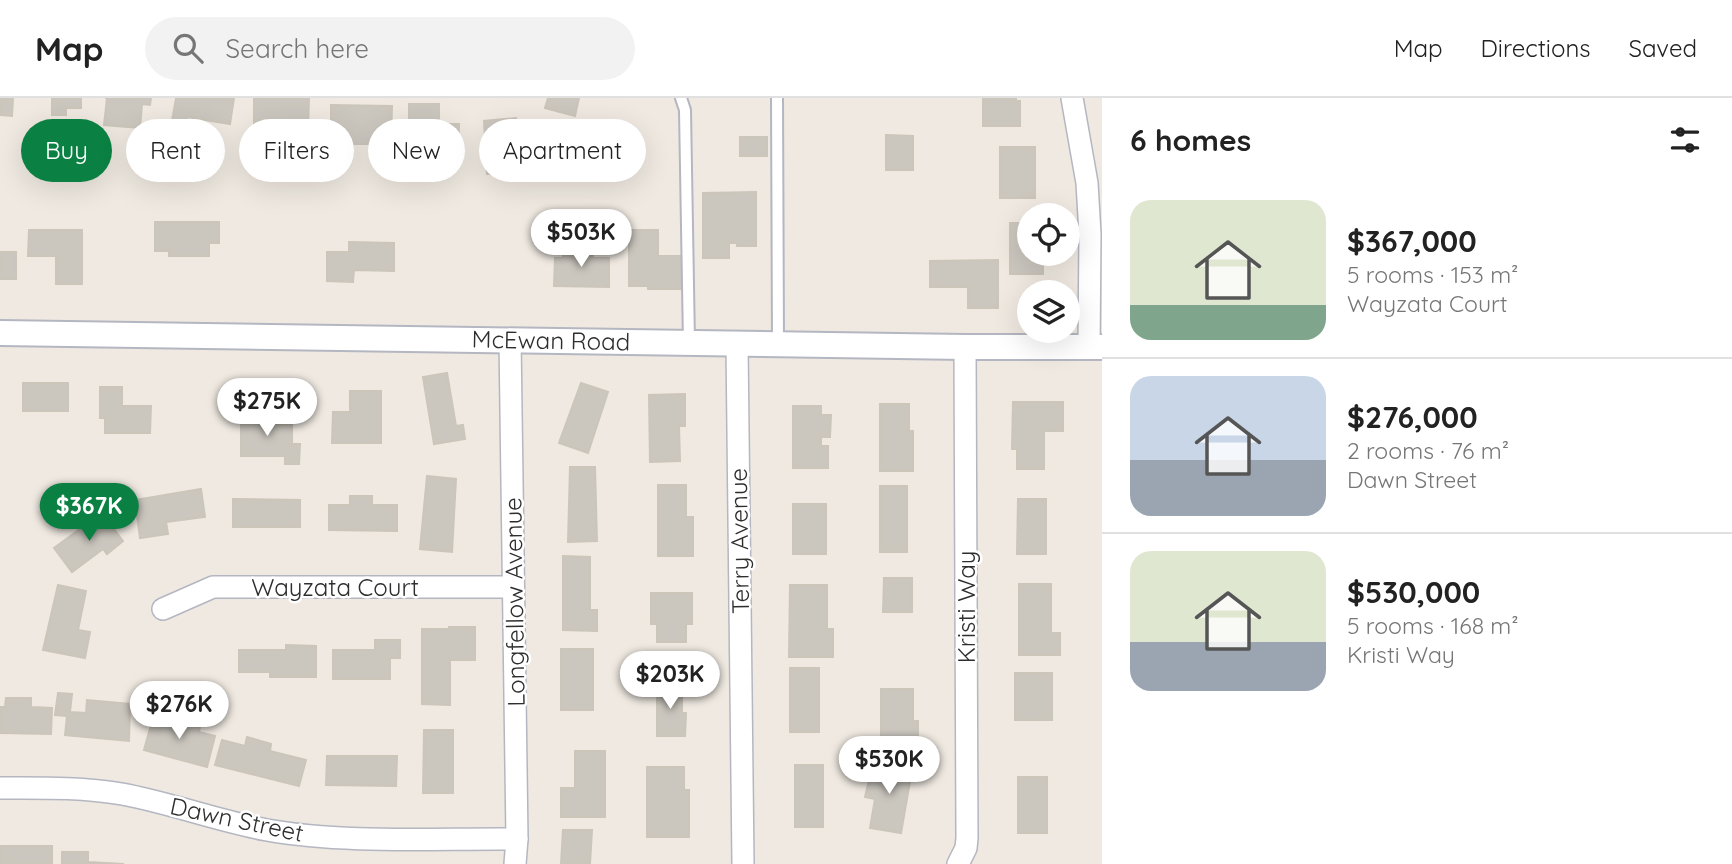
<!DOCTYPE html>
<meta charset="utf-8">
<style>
body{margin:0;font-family:Quicksand,sans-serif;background:#f2f2f2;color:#222;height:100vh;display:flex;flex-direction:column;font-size:26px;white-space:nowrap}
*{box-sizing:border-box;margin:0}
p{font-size:23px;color:#767676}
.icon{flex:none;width:38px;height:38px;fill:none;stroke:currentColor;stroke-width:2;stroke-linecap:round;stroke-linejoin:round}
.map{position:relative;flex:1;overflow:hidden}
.panel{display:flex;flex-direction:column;background:#fff;width:630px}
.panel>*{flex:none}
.top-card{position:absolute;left:21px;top:21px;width:665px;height:63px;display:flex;gap:14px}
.tools{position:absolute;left:1017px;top:105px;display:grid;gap:14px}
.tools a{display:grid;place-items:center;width:63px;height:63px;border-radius:50%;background:#fff;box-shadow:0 7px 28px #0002;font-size:35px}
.price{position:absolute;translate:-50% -60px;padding:0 16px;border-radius:24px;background:#fff;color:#222;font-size:23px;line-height:46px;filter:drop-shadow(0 2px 4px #0008)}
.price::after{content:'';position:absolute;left:50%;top:42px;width:21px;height:16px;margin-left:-10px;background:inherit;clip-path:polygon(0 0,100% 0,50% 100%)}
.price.active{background:#0b8043;color:#fff}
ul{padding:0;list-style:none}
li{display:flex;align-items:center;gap:21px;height:175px;padding:0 28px}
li+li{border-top:2px solid #e0e0e0}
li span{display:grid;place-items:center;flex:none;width:196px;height:140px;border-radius:21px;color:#555}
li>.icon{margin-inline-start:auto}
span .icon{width:84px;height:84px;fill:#fffc;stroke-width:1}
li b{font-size:30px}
h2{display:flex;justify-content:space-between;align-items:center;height:84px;padding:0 28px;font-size:30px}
.pill{padding:0 24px;border-radius:32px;background:#fff;box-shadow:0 7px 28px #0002;font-size:24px;line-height:63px}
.pill.active{background:#0b8043;color:#fff}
header{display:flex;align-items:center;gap:42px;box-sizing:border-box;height:98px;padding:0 35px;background:#fff;border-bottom:2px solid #e0e0e0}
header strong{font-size:33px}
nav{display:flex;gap:38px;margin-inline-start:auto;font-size:24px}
.search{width:490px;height:63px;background:#f2f2f2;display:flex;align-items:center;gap:18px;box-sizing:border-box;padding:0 24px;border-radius:38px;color:#767676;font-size:26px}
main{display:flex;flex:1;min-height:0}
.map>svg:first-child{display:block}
.building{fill:#cbc7bf;stroke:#cbc5ba;stroke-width:2}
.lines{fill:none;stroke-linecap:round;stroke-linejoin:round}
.service-casing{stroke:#b4b7c1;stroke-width:14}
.minor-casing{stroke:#b4b7c1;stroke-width:24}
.tertiary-casing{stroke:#b4b7c1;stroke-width:28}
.service{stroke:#fff;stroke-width:10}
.minor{stroke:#fff;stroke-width:21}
.tertiary{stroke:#fff;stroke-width:24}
.labels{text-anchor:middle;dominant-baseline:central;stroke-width:5;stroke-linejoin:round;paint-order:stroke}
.street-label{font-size:24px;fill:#2e2e2e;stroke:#fff}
</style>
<header>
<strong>Map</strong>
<div class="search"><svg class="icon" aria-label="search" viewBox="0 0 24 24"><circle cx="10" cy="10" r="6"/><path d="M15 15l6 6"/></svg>Search here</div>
<nav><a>Map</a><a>Directions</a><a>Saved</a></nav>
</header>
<main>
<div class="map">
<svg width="1102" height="766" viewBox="0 0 1102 766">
<rect width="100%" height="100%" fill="#efe9e1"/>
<g class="building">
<polygon points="0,0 13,0 12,18 0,17"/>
<polygon points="52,0 81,0 81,10 66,10 66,17 52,17"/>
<polygon points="105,0 151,0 150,7 142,6 140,30 104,27 107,0"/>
<polygon points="176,0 234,0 230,26 187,19 186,25 172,23"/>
<polygon points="254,0 309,0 308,29 254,29"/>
<polygon points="548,0 579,0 575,18 545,10"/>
<polygon points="983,0 1016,0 1016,3 1020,3 1020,28 983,28"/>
<polygon points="409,6 439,6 439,26 459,26 458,64 418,64 418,34 409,34"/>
<polygon points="331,7 392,8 391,46 331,46"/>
<polygon points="516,20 517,27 549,25 551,57 512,60 513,74 487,76 484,23"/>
<polygon points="886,37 913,38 913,72 886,72"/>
<rect x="740" y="39" width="27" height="19"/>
<rect x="1000" y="49" width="35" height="51"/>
<polygon points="756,94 756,148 737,148 737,145 729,145 729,160 703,160 703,95"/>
<polygon points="155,124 219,124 219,145 209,145 209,158 169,158 169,153 155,153"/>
<polygon points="1010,125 1029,125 1029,156 1043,156 1043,176 1010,176"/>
<polygon points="29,132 82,132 82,186 56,186 56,158 28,158"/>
<polygon points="629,132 658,132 658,158 683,158 683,191 648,191 648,188 629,188"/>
<polygon points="349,144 394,145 394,173 354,172 353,184 327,183 327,154 349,154"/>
<polygon points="563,149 593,149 593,160 609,160 609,189 554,188 555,160 563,160"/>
<rect x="0" y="154" width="16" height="27"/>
<polygon points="998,162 998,210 968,210 968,189 930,189 930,163"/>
<polygon points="447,275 456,328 463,327 465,341 434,346 423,279"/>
<rect x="23" y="285" width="45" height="28"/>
<polygon points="581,285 608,294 588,355 559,345"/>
<polygon points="100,289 122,289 122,308 151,308 150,335 105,335 105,320 100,320"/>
<polygon points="350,293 381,293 381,345 332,345 333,314 350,314"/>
<polygon points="685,296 685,328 679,328 680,363 650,364 649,297"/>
<polygon points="1013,304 1063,304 1063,333 1044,333 1044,371 1017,371 1017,351 1012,351"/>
<polygon points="880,306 909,306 909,333 913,333 913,373 880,373"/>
<polygon points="793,308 821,308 821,317 831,317 830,339 821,339 821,348 828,348 828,370 793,370"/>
<polygon points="241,313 267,313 267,327 292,327 292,346 300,346 299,366 285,366 285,358 241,358"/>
<polygon points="570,369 595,369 597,443 568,444"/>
<polygon points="427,378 456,381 452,454 420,451"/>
<polygon points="658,387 686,387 686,419 693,419 693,458 658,458"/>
<rect x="880" y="388" width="27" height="66"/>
<polygon points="201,391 205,419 166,424 168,436 140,440 135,402"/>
<polygon points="350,398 372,398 372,407 397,407 397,433 329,432 329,407 350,407"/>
<polygon points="233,401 300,402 300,429 233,429"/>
<polygon points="1018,401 1046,401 1046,456 1017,456"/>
<rect x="793" y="406" width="33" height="50"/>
<polygon points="102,415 123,443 107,456 103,451 72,474 54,450"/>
<polygon points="563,458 590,459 590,512 597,512 597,533 563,532"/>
<polygon points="884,480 912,480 912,514 883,514"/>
<polygon points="1019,486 1051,486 1051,535 1060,535 1060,557 1019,557"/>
<polygon points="58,487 86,493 78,532 90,534 85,560 43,552"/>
<polygon points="790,487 827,487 827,531 833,531 833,559 789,559"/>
<polygon points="651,495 692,495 692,526 686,526 686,544 657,544 657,526 651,526"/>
<polygon points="449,529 475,529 475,562 450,562 450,607 422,606 422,531 449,531"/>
<polygon points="375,542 400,542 400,560 390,560 390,581 333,581 333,552 375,552"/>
<polygon points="286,547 316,548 316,579 270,579 270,574 239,574 239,552 286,552"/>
<rect x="561" y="551" width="32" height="61"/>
<rect x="790" y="570" width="29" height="64"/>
<rect x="1015" y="575" width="37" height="47"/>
<polygon points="657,586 682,586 682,615 686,615 685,638 657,638"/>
<polygon points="881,591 913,591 913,623 918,623 918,644 881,644"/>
<polygon points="58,595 72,596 70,614 86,615 87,602 130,606 129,643 65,637 67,618 55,617"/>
<polygon points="6,600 31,600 31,609 52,610 51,636 0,635 0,609 5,609"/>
<polygon points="154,616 200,629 199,634 215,638 207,669 144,652"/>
<polygon points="424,632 453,632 453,695 423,695"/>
<polygon points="247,639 271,646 270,653 306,662 299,688 215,667 222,642 245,648"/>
<polygon points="575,653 605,653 605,719 561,719 561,690 575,690"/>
<polygon points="327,658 397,658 396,688 326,687"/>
<polygon points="873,665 912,672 901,735 870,730 875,701 865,699"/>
<rect x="795" y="667" width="28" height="62"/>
<polygon points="647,669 684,669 684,692 689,692 689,739 647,739"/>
<rect x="1018" y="679" width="29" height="56"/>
<polygon points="563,732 592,732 590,766 561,766"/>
<rect x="1" y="748" width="51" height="18"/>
<polygon points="62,754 88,754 88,764 124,766 62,766"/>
</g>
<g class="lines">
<g class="service-casing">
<g id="service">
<polyline points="681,0 685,12 689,245"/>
<polyline points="777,0 778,246"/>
</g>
</g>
<g class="minor-casing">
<g id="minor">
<polyline points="1072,0 1087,85 1090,136 1089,249"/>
<polyline points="510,241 517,741 515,766"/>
<polyline points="737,246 743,766"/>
<polyline points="163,511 213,489 513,489"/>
<path d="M 0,690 C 41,690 81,689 122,696 C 171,705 218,723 267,732 C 345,746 438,740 517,741"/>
<polyline points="958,766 966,750 967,740 965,249"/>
</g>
</g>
<g class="tertiary-casing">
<polyline id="tertiary" points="0,235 965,249 1102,249"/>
</g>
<use href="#service" class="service"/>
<use href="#minor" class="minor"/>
<use href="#tertiary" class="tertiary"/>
</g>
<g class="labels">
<g class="street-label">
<text transform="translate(551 242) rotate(1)">McEwan Road</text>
<text transform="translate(739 443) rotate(-91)">Terry Avenue</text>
<text x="335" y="489">Wayzata Court</text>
<text transform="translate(514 504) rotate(-91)">Longfellow Avenue</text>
<text transform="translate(966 509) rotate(-90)">Kristi Way</text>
<text transform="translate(237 721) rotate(12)">Dawn Street</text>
</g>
</g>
</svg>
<div class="tools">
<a><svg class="icon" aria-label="locate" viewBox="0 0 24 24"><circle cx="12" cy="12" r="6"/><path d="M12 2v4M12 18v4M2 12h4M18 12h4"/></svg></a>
<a><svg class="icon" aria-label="layers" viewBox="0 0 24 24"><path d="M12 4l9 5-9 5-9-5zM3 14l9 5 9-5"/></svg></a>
</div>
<b class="price" style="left:581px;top:171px">$503K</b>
<b class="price" style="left:267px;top:340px">$275K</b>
<b class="price active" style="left:89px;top:445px">$367K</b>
<b class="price" style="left:670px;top:613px">$203K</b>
<b class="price" style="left:179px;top:643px">$276K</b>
<b class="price" style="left:889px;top:698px">$530K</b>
<div class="top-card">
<a class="pill active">Buy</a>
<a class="pill">Rent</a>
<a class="pill">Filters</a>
<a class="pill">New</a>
<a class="pill">Apartment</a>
</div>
</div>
<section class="panel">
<h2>6 homes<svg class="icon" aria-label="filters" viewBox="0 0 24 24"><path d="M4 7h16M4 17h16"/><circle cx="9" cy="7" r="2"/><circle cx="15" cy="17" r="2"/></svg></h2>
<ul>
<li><span style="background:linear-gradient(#dfe7d0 75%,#7fa58c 0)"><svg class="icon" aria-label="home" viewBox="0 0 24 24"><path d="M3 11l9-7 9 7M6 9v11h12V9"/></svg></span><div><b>$367,000</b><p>5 rooms · 153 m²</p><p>Wayzata Court</p></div></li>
<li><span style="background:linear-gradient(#c9d6e8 60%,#9aa5b1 0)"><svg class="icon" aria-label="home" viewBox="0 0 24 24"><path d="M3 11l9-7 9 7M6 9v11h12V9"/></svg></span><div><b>$276,000</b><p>2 rooms · 76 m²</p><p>Dawn Street</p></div></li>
<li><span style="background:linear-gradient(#dfe7d0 65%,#9aa5b1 0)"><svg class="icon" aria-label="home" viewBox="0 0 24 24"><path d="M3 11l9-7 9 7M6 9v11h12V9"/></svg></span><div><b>$530,000</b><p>5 rooms · 168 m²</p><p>Kristi Way</p></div></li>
</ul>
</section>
</main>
